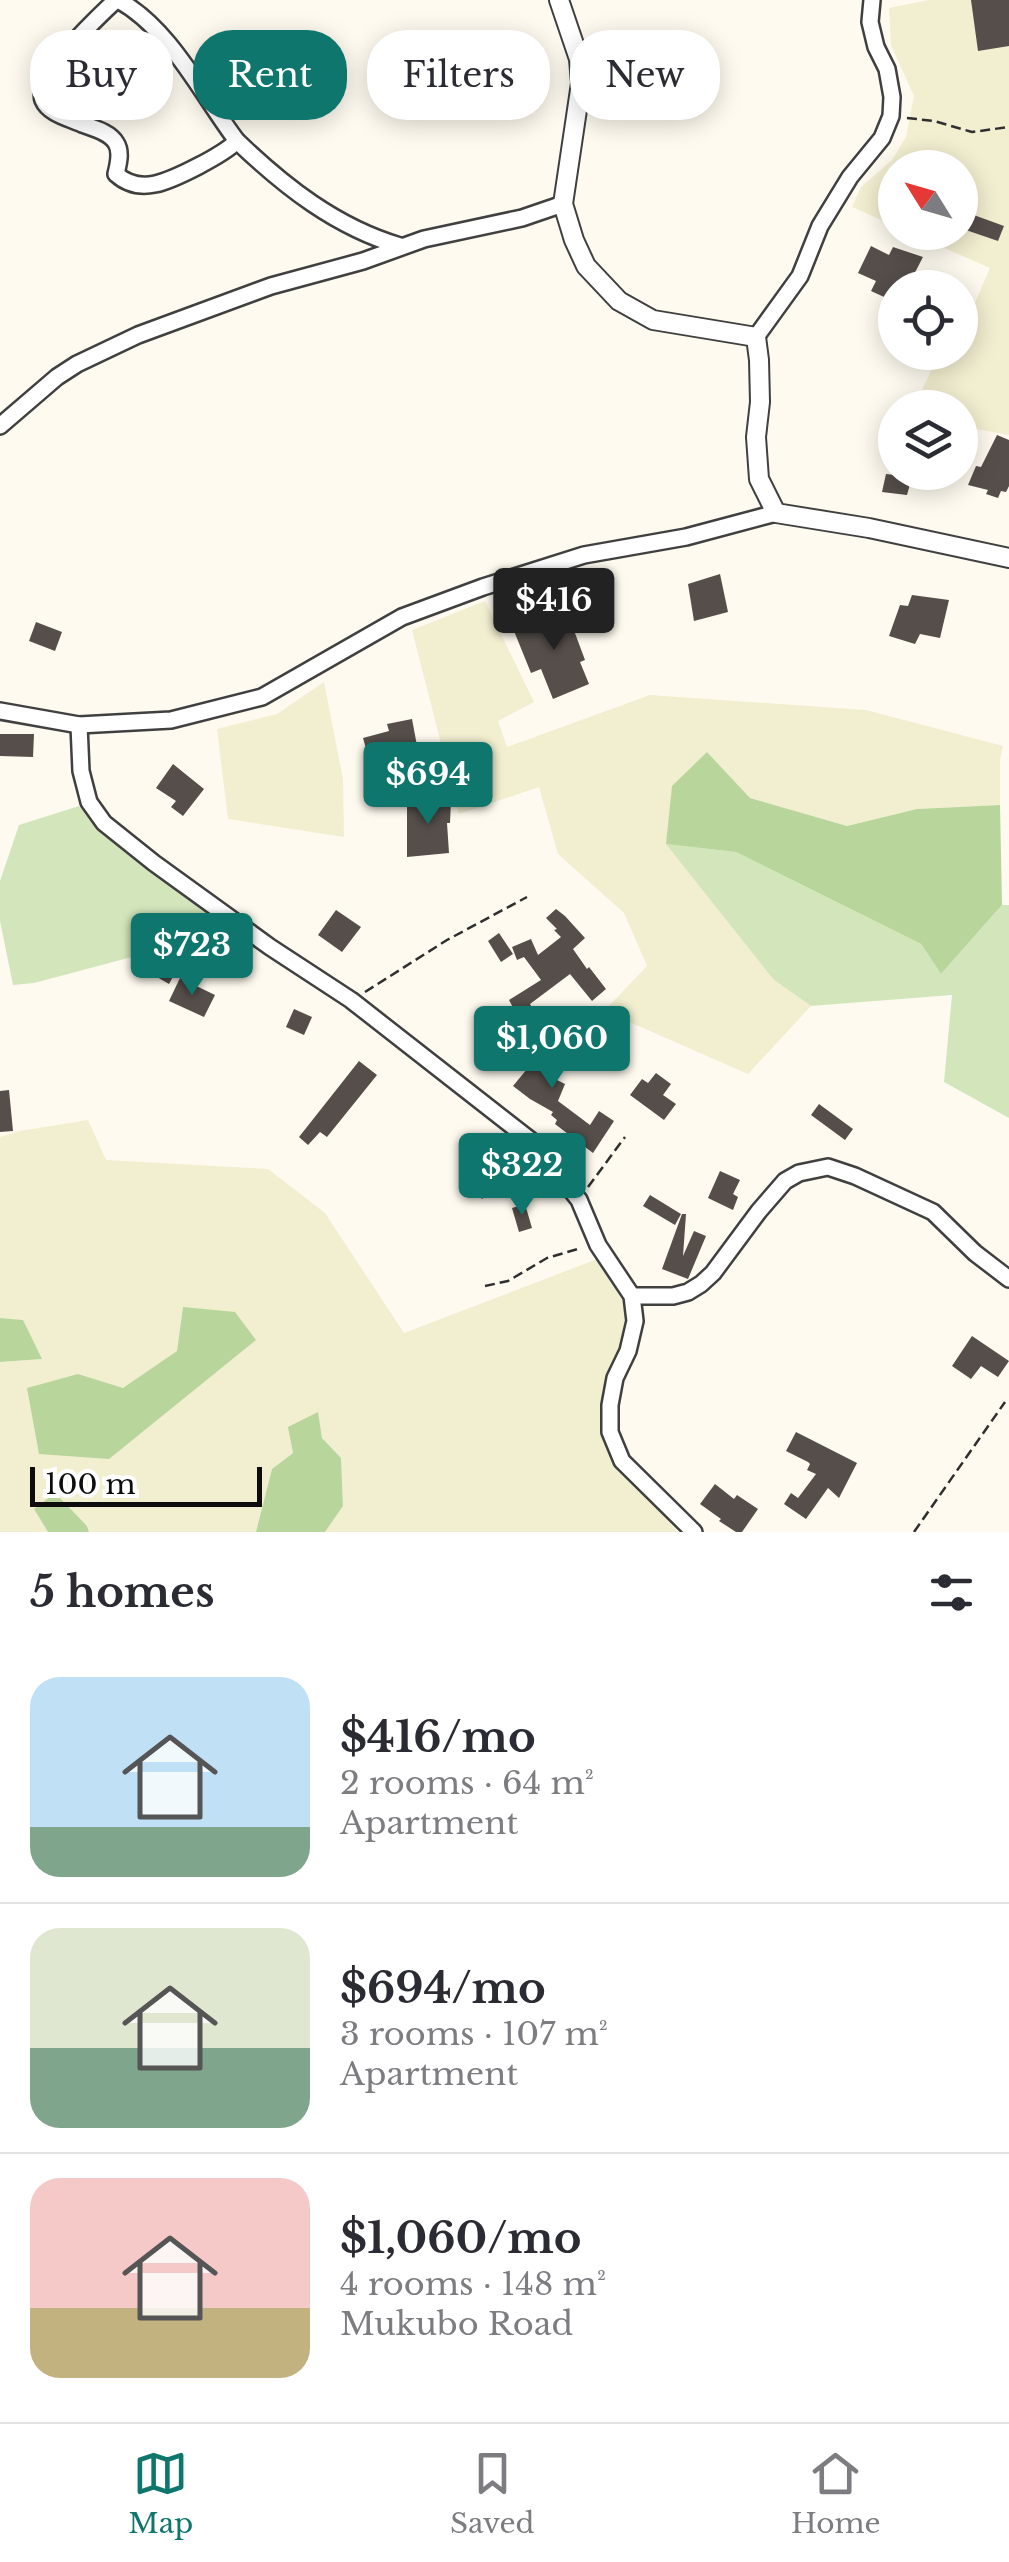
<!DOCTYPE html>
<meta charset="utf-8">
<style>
body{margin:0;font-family:"Libre Baskerville",serif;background:#f7f7f7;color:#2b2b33;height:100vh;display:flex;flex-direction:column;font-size:38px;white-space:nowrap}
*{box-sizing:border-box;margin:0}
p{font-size:32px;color:#7c7c81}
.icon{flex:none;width:55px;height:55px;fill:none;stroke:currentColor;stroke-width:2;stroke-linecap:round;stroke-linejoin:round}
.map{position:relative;height:1532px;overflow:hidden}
.sheet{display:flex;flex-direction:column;background:#fff;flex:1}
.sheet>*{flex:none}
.hud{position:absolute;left:30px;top:30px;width:950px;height:90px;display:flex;gap:20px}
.needle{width:65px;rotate:307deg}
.tools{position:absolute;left:878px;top:150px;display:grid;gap:20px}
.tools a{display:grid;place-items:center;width:100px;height:100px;border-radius:50%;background:#fff;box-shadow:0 5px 25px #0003;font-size:50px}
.scale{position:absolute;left:30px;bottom:25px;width:232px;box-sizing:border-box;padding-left:10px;border:5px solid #0d0d0d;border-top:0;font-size:28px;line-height:35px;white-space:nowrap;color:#0d0d0d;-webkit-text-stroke:8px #fff;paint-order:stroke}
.price{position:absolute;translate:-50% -85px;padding:0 22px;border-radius:10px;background:#0f766e;color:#fff;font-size:32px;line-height:65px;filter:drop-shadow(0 2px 5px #0008)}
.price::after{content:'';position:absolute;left:50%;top:60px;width:30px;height:22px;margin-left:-15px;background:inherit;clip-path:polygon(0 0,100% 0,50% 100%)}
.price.on{background:#222;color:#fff}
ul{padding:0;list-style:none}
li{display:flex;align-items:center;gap:30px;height:250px;padding:0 30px}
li+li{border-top:2px solid #e1e1e2}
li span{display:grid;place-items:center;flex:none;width:280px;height:200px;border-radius:30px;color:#555}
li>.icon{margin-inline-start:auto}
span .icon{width:120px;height:120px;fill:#fffc;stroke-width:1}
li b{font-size:42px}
h2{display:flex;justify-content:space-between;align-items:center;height:120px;padding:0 30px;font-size:42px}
.tag{padding:0 35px;border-radius:40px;background:#fff;box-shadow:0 5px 25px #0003;font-size:35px;line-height:90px}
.tag.on{background:#0f766e;color:#fff}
.dock{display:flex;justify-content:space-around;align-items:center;height:140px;border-top:2px solid #e1e1e2;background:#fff;font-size:28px;color:#7c7c81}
.dock a{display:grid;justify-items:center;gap:5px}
.dock .on{color:#0f766e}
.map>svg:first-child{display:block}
.farmland{fill:#f2eed0;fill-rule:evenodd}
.green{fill:#d3e6bb}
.forest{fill:#b8d69b}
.building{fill:#554e4a}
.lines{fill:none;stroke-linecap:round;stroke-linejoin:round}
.minor-casing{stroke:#404040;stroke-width:20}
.tertiary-casing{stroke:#404040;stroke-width:22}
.path{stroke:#2f2f2f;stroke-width:2.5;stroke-dasharray:10 5;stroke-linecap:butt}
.minor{stroke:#fff;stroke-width:15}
.tertiary{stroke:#fff;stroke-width:18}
</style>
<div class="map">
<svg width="1009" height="1532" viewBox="0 0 1009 1532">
<rect width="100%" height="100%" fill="#fefaef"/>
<g class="farmland">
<polygon points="929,0 1009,0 1009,435 971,428 961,457 960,408 920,407 916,403 936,360 948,364 953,353 960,352 960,337 990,268 910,233 960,232 960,168 895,168 895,226 852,207 861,187 892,160 906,137 914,96 891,45 889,8"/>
<polygon points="485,601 534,702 498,721 507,747 650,695 866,710 1003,746 1000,760 1000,805 917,809 847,826 750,798 707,752 774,980 811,1006 748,1074 604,1011 647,966 624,913 558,854 539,787 459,814 412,630"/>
<polygon points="324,682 343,779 344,837 228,819 217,729 277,714"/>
<path d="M 88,1120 L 106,1160 L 268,1169 L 325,1213 L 404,1333 L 600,1258 L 628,1312 L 621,1356 L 606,1400 L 611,1456 L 678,1532 L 325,1532 L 343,1506 L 341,1458 L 322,1438 L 318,1413 L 293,1453 L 272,1469 L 256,1532 L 89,1532 L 87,1525 L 34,1509 L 48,1532 L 0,1532 L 0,1362 L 41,1359 L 23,1320 L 0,1318 L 0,1137 L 20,1131 ZM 183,1307 L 255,1340 L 39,1454 L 78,1374 L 123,1389 L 177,1351 Z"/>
</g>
<g class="green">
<polygon points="79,806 101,828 211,910 177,945 34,983 13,985 0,921 0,881 19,825"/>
<polygon points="666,844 736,852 921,944 941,974 1002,905 1009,905 1009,1118 944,1082 952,995 811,1006 774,980"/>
</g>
<g class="forest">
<polygon points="707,752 750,798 847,826 917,809 1000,805 1002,905 941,974 921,944 736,852 666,844 672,786"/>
<polygon points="183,1307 235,1312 256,1340 109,1459 39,1454 27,1388 78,1374 123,1388 177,1351"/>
<polygon points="0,1318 23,1320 42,1359 0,1362"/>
<polygon points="318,1412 322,1438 341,1458 343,1506 325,1532 256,1532 272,1469 293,1453 288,1427"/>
<polygon points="55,1493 87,1526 89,1532 48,1532 34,1509"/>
</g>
<g class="building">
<polygon points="971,0 1009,0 1009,46 978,51"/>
<polygon points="960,210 1004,226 998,241 960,228"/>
<polygon points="871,246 889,255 893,247 923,257 907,288 895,288 895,302 871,291 876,281 858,273"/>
<polygon points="997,435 1009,440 1009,486 1006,492 1001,491 998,498 986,494 988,490 968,485 976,466 981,467"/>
<polygon points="886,474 912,477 907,495 882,492"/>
<polygon points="720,574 728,612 694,621 688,584"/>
<polygon points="912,595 949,600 940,638 920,634 915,644 889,636 900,605 908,606"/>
<polygon points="566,609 585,660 580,662 589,684 553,699 541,669 531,673 514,631"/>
<polygon points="36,622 62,632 55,651 29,641"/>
<polygon points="412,719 418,751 383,757 384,759 370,763 363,738 389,731 387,724"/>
<polygon points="0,734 34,734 33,757 0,756"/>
<polygon points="173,764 204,789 183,816 171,807 176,801 156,788"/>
<polygon points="407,799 451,800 450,823 447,823 449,853 407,857"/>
<polygon points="556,909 565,916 585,938 573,949 587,969 589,967 606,989 592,1001 570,974 530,1004 533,1009 518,1017 509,1000 541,980 524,957 517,960 512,947 531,939 538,955 561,937 554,930 557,929 546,918"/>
<polygon points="336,910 361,927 342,952 318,935"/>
<polygon points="499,933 513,954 501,962 488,941"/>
<polygon points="148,947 180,964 169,984 138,966"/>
<polygon points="180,978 215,995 204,1017 169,1001"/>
<polygon points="294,1009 312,1017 304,1035 286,1027"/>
<polygon points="522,1026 547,1048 536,1061 560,1074 557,1080 565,1084 558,1101 590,1125 599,1111 614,1121 593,1153 555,1124 557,1120 551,1115 553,1112 530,1099 513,1086 527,1069 502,1048"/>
<polygon points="359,1061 377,1075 327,1137 320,1132 308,1145 299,1137"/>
<polygon points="656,1073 671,1084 663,1095 676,1104 664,1120 630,1095 642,1079 648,1083"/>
<polygon points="9,1090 13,1131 0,1132 0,1091"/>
<polygon points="819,1104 853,1129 845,1140 811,1115"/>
<polygon points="499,1162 511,1184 497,1192 495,1189 482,1199 467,1180"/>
<polygon points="720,1171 740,1180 733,1194 738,1197 733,1210 708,1198"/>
<polygon points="650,1195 681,1214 675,1225 643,1206"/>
<polygon points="525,1204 532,1228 519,1232 512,1208"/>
<polygon points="682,1214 686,1214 683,1256 694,1231 706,1236 688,1279 662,1269"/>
<polygon points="972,1336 1009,1361 998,1377 981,1366 971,1379 952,1366"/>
<polygon points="796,1432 857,1463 839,1498 828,1488 806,1519 784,1504 791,1493 798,1498 816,1474 807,1470 810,1464 808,1462 786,1451"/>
<polygon points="715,1484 734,1499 737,1495 758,1509 742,1532 736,1532 719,1521 721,1519 700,1504"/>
</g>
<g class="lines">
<g class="minor-casing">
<g id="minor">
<path d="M 116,0 C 99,16 34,76 43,100 C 49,114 69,118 82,124 C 93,128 110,132 116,143 C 122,152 118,165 116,174 C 127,184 141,187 155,184 C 174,180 223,155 237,141"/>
<path d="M 118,0 C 170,28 202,95 237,141 C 285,187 336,227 400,246"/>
<polyline points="756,337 800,276 820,226 850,177 882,138 891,116 892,97 887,69 876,47 870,22 872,0"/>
<polyline points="0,426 57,377 77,364 138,335 271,286 363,261 424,239 522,218 563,204"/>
<polyline points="0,711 79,725 171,720 262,697 402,617 483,587 584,555 686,537 776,513"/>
<polyline points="79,725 81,771 89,802 104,823 154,863 270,947 351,1000 534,1143 579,1200 598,1245 632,1296 635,1321 628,1351 615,1378 610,1405 610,1432 622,1461 694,1532"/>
<polyline points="632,1296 673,1296 688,1292 701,1284 713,1273 759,1211 785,1181 799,1173 828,1167 855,1176 933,1212 975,1253 1009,1279"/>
</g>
</g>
<g class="tertiary-casing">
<polyline id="tertiary" points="559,0 579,59 581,83 563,204 574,240 586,266 619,301 653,320 756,337 759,360 760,402 756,437 759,479 776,513 869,528 1009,558"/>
</g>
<g class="path">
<polyline points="907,118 934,121 972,132 1009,127"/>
<polyline points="365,992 447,940 527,897"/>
<polyline points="588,1187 625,1137"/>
<polyline points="485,1286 508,1281 547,1258 581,1248"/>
<polyline points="914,1532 1005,1402"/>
</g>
<use href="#minor" class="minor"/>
<use href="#tertiary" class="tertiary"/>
</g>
</svg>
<div class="tools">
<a><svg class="needle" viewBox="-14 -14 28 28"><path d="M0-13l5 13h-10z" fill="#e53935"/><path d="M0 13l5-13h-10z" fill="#7c7c81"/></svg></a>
<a><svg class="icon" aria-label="locate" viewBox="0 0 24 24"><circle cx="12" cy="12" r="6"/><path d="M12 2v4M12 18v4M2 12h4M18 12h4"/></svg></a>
<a><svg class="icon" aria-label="layers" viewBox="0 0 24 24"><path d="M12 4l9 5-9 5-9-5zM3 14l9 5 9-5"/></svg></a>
</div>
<div class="scale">100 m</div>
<b class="price on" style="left:554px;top:653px">$416</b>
<b class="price" style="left:428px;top:827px">$694</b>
<b class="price" style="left:192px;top:998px">$723</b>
<b class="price" style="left:552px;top:1091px">$1,060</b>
<b class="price" style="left:522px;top:1218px">$322</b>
<div class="hud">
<a class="tag">Buy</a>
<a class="tag on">Rent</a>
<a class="tag">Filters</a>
<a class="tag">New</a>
</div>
</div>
<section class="sheet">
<h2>5 homes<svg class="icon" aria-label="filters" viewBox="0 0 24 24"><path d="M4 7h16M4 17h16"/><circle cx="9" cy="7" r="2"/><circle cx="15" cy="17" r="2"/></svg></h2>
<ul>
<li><span style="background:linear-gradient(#bfe0f5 75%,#7fa58c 0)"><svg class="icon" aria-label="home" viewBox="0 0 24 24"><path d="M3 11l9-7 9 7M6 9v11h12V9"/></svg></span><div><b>$416/mo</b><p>2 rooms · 64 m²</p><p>Apartment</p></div></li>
<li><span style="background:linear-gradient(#dfe7d0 60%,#7fa58c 0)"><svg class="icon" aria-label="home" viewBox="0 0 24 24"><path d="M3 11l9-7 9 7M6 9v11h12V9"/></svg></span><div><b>$694/mo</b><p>3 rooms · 107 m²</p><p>Apartment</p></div></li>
<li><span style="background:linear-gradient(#f6c9c9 65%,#c2b280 0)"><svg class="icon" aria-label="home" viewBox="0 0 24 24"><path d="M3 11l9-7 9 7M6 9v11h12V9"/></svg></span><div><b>$1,060/mo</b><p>4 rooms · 148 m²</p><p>Mukubo Road</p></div></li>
</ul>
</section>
<nav class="dock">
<a class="on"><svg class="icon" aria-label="map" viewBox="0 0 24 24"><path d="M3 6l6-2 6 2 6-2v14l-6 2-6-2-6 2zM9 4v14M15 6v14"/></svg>Map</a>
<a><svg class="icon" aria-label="saved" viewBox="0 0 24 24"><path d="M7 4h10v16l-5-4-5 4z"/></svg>Saved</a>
<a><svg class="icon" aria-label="home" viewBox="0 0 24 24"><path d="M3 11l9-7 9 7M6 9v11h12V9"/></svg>Home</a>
</nav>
